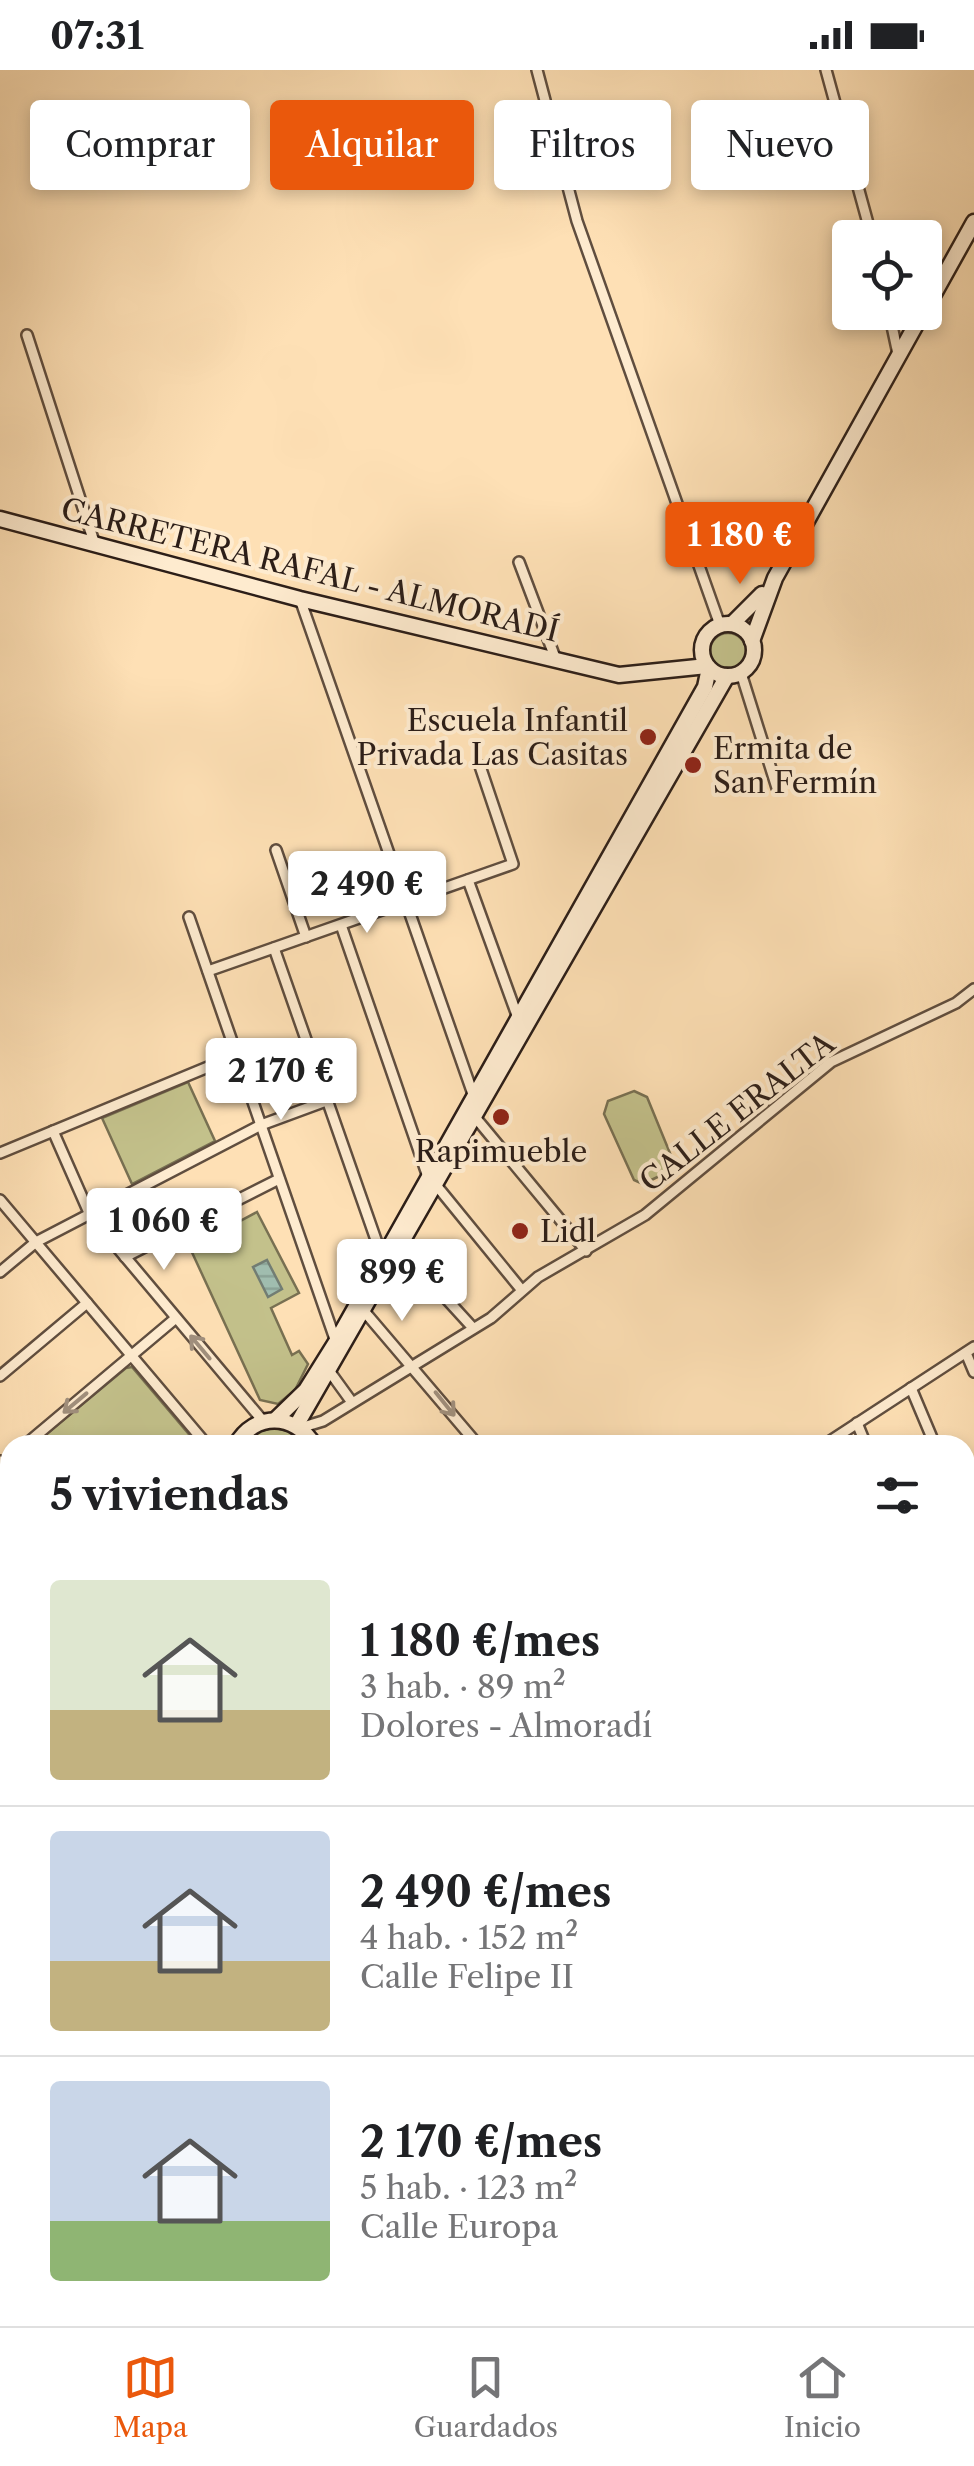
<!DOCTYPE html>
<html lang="es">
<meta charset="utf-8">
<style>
body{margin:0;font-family:"Libre Caslon Text",serif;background:#f2f2f2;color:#202124;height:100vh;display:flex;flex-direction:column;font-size:38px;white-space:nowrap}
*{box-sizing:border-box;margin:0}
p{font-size:32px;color:#757577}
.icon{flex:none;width:55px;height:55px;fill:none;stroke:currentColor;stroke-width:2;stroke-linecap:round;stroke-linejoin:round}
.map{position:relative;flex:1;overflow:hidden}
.side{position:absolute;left:0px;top:1365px;width:975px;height:892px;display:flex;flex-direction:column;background:#fff;border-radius:30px 30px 0 0;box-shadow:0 5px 15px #0003}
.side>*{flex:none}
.hud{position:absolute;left:30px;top:30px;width:915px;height:90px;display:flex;gap:20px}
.controls{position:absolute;left:832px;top:150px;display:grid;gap:20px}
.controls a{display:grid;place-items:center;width:110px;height:110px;border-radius:10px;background:#fff;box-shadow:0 5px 15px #0003;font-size:50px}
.price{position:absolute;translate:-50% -85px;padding:0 22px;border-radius:10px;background:#fff;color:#222;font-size:32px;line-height:65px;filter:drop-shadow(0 2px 5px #0008)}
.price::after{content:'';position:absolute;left:50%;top:60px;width:30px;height:22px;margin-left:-15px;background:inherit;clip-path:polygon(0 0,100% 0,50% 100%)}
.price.on{background:#ea580c;color:#fff}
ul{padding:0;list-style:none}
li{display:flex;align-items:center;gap:30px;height:250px;padding:0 50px}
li+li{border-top:2px solid #e0e0e0}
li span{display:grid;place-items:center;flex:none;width:280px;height:200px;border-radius:10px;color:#555}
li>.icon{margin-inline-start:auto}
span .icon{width:120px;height:120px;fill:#fffc;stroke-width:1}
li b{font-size:42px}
h2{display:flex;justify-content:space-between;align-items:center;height:120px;padding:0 50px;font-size:42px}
.tag{padding:0 35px;border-radius:10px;background:#fff;box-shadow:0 5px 15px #0003;font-size:35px;line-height:90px}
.tag.on{background:#ea580c;color:#fff}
.status{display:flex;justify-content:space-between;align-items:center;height:70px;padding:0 50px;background:#fff;direction:ltr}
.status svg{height:28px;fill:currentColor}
.menu{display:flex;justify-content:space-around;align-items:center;height:140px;border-top:2px solid #e0e0e0;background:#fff;font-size:28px;color:#757577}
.menu a{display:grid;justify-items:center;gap:5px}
.menu .on{color:#ea580c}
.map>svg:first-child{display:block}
.park{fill:#c3c18b;stroke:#787052;stroke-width:2.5}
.water{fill:url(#water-rules);stroke:#727d73;stroke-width:2.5}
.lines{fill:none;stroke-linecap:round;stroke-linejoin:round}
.street-casing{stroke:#604e3f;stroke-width:14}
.secondary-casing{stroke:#2c1e18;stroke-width:19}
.street{stroke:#feebcf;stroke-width:9}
.secondary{stroke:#feebcf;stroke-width:14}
.oneway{stroke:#a08f7d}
.poi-dot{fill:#8f2418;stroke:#feebcf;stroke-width:4}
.labels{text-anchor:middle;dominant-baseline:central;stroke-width:8;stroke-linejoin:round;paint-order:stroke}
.street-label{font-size:30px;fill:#2c1e18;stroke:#feebcf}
.poi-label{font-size:30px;fill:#2c1e18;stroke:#feebcf;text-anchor:start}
</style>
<div class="status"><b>07:31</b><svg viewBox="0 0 49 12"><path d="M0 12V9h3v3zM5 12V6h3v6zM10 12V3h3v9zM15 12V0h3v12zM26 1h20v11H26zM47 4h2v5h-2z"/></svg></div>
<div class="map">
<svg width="974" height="2256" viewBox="0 0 974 2256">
<defs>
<pattern id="water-rules" width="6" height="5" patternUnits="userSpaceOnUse" patternTransform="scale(2.5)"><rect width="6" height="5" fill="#a0bdaf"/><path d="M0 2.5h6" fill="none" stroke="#8aa296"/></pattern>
</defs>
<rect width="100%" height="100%" fill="#fee0b5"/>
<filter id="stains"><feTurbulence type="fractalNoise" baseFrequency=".002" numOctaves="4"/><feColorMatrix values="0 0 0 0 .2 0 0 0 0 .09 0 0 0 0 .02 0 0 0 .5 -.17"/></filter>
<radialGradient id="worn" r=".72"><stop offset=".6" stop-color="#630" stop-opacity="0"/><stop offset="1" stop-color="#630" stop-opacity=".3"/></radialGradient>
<g class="park">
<circle cx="728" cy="581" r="18"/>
<polygon points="188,1012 215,1071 132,1114 102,1048"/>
<polygon points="634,1021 647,1027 674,1093 670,1101 643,1114 634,1110 604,1044 608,1031"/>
<polygon points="257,1142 299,1223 271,1238 292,1285 299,1281 308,1294 295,1320 278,1334 260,1330 190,1178"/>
<polygon points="132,1297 198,1375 33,1375 126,1298"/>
<polygon points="274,1358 288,1361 304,1375 245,1375 260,1361"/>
<polygon points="974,1798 974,1865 965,1869 965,1802"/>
</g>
<polygon class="water" points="267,1190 282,1219 268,1227 253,1197"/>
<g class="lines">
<g class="street-casing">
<g id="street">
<polyline points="537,0 577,151 720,555"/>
<polyline points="826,0 872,168"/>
<polyline points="889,242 898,284"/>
<polyline points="27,265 95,475"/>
<polyline points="519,492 556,590"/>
<polyline points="300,529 474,1027"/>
<polyline points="741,603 777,718"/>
<polyline points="276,780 306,867"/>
<polyline points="468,810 518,948"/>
<polyline points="189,847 336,1272"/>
<polyline points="341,855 428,1107"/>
<polyline points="274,878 382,1187"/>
<polyline points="208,901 513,794 480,696"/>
<polyline points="475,1047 586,1181"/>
<polyline points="53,1061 90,1145 263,1351"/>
<polyline points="0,1083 237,985"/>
<polyline points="436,1115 520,1218"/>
<polyline points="0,1130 207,1375"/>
<polyline points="400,1178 473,1258"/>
<polyline points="125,1187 279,1109"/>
<polyline points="0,1202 36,1172 261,1055 326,1031"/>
<polyline points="364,1241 478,1375"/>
<polyline points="966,1283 974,1302"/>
<polyline points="330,1302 351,1331"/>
<polyline points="0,1306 87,1233"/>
<polyline points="911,1318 935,1375"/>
<polyline points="857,1353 866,1375"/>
<polyline points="300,1358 323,1351 491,1248 538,1207 645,1145 831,992 956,933 974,919"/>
<polyline points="25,1375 176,1248"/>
<polyline points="494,1375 510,1375"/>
<polyline points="824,1375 974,1277"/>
<polyline points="0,1391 10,1403"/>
<polyline points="965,1444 974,1465"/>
<polyline points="0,1473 10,1465"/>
<polyline points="965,1542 974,1539"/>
<polyline points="965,1551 974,1547"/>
<polyline points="0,1563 10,1554"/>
<polyline points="0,1594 10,1606"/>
<polyline points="0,1646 10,1638"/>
<polyline points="0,1734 10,1725"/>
<polyline points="965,1762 974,1783"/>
<polyline points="0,1791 10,1804"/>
<polyline points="965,1795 974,1791"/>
<polyline points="0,1877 10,1889"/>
<polyline points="965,1910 974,1920"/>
<polyline points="965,1947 974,1939"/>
<polyline points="0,1977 10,1968"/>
<polyline points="0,2041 10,2032"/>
<polyline points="0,2170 10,2183"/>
<polyline points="64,2248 71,2256"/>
<polyline points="247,2248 254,2256"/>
<polyline points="345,2248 358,2256"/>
<polyline points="532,2248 539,2256"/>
<polyline points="720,2248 727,2256"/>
<polyline points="941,2248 948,2256"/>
<polyline points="26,2256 36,2248"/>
<polyline points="97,2256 106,2248"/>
<polyline points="194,2256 204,2248"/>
<polyline points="295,2256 305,2248"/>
<polyline points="397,2256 407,2248"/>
<polyline points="506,2256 514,2248"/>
<polyline points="604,2256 615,2248"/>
<polyline points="805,2256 815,2248"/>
<polyline points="891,2256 901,2248"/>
</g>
</g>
<g class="secondary-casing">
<g id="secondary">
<polyline points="925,240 974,152"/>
<polyline points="0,449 300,529 619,605 707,596"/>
<polyline points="732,554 762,524"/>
<circle cx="728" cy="580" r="26"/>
<polyline points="752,571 775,508 923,242"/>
<polyline points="275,1350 306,1320 336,1272 705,617 709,598"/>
<polyline points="296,1356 727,606"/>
<path d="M 236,1375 C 254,1342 295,1343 314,1375"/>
<polyline points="0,1908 10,1899"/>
<polyline points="0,1953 10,1964"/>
<polyline points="0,2204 10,2195"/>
<polyline points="474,2248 489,2256"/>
</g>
</g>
<use href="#street" class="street"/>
<use href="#secondary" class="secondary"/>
</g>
<defs><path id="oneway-shaft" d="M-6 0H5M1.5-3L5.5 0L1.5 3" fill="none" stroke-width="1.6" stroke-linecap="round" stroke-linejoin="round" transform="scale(2.5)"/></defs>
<g class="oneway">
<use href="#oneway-shaft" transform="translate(200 1277) rotate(-130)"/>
<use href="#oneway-shaft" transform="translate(75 1333) rotate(140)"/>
<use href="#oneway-shaft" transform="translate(445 1334) rotate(51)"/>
</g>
<g class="poi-dot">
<circle cx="648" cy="667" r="10"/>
<circle cx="693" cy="695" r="10"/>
<circle cx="501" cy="1047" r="10"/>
<circle cx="520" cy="1161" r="10"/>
</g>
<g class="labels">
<g class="street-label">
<text transform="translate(310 500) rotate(14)">CARRETERA RAFAL - ALMORADÍ</text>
<text transform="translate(737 1042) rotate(-38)">CALLE ERALTA</text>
</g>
<g class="poi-label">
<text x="628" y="650" text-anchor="end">Escuela Infantil<tspan x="628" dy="34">Privada Las Casitas</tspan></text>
<text x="713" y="678">Ermita de<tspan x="713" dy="34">San Fermín</tspan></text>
<text x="501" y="1081" text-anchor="middle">Rapimueble</text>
<text x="540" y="1161">Lidl</text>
</g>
</g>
<rect width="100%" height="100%" filter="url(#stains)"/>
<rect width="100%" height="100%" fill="url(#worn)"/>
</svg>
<div class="controls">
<a><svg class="icon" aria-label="locate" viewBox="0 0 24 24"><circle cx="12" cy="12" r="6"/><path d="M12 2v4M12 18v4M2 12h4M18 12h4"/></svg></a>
</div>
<b class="price on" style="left:740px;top:517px">1 180 €</b>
<b class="price" style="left:367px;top:866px">2 490 €</b>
<b class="price" style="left:281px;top:1053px">2 170 €</b>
<b class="price" style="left:164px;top:1203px">1 060 €</b>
<b class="price" style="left:402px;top:1254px">899 €</b>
<div class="hud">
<a class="tag">Comprar</a>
<a class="tag on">Alquilar</a>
<a class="tag">Filtros</a>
<a class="tag">Nuevo</a>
</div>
<section class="side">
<h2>5 viviendas<svg class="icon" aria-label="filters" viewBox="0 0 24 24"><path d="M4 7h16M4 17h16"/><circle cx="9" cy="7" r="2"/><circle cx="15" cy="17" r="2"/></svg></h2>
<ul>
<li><span style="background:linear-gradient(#dfe7d0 65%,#c2b280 0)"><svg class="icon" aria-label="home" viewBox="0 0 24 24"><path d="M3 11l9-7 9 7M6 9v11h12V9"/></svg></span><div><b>1 180 €/mes</b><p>3 hab. · 89 m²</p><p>Dolores - Almoradí</p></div></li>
<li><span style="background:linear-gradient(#c9d6e8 65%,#c2b280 0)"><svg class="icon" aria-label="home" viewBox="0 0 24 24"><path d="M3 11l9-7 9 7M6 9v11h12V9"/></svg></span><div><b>2 490 €/mes</b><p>4 hab. · 152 m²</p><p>Calle Felipe II</p></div></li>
<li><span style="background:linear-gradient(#c9d6e8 70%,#8fb573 0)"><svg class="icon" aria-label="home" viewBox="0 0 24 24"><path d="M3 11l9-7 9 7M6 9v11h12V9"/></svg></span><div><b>2 170 €/mes</b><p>5 hab. · 123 m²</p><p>Calle Europa</p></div></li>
</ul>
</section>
</div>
<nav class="menu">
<a class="on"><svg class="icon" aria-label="map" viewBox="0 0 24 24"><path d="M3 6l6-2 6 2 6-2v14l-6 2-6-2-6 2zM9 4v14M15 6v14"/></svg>Mapa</a>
<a><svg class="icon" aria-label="saved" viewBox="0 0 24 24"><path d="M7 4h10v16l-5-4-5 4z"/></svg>Guardados</a>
<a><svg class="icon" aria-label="home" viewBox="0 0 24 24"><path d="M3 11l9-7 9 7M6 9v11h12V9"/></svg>Inicio</a>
</nav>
